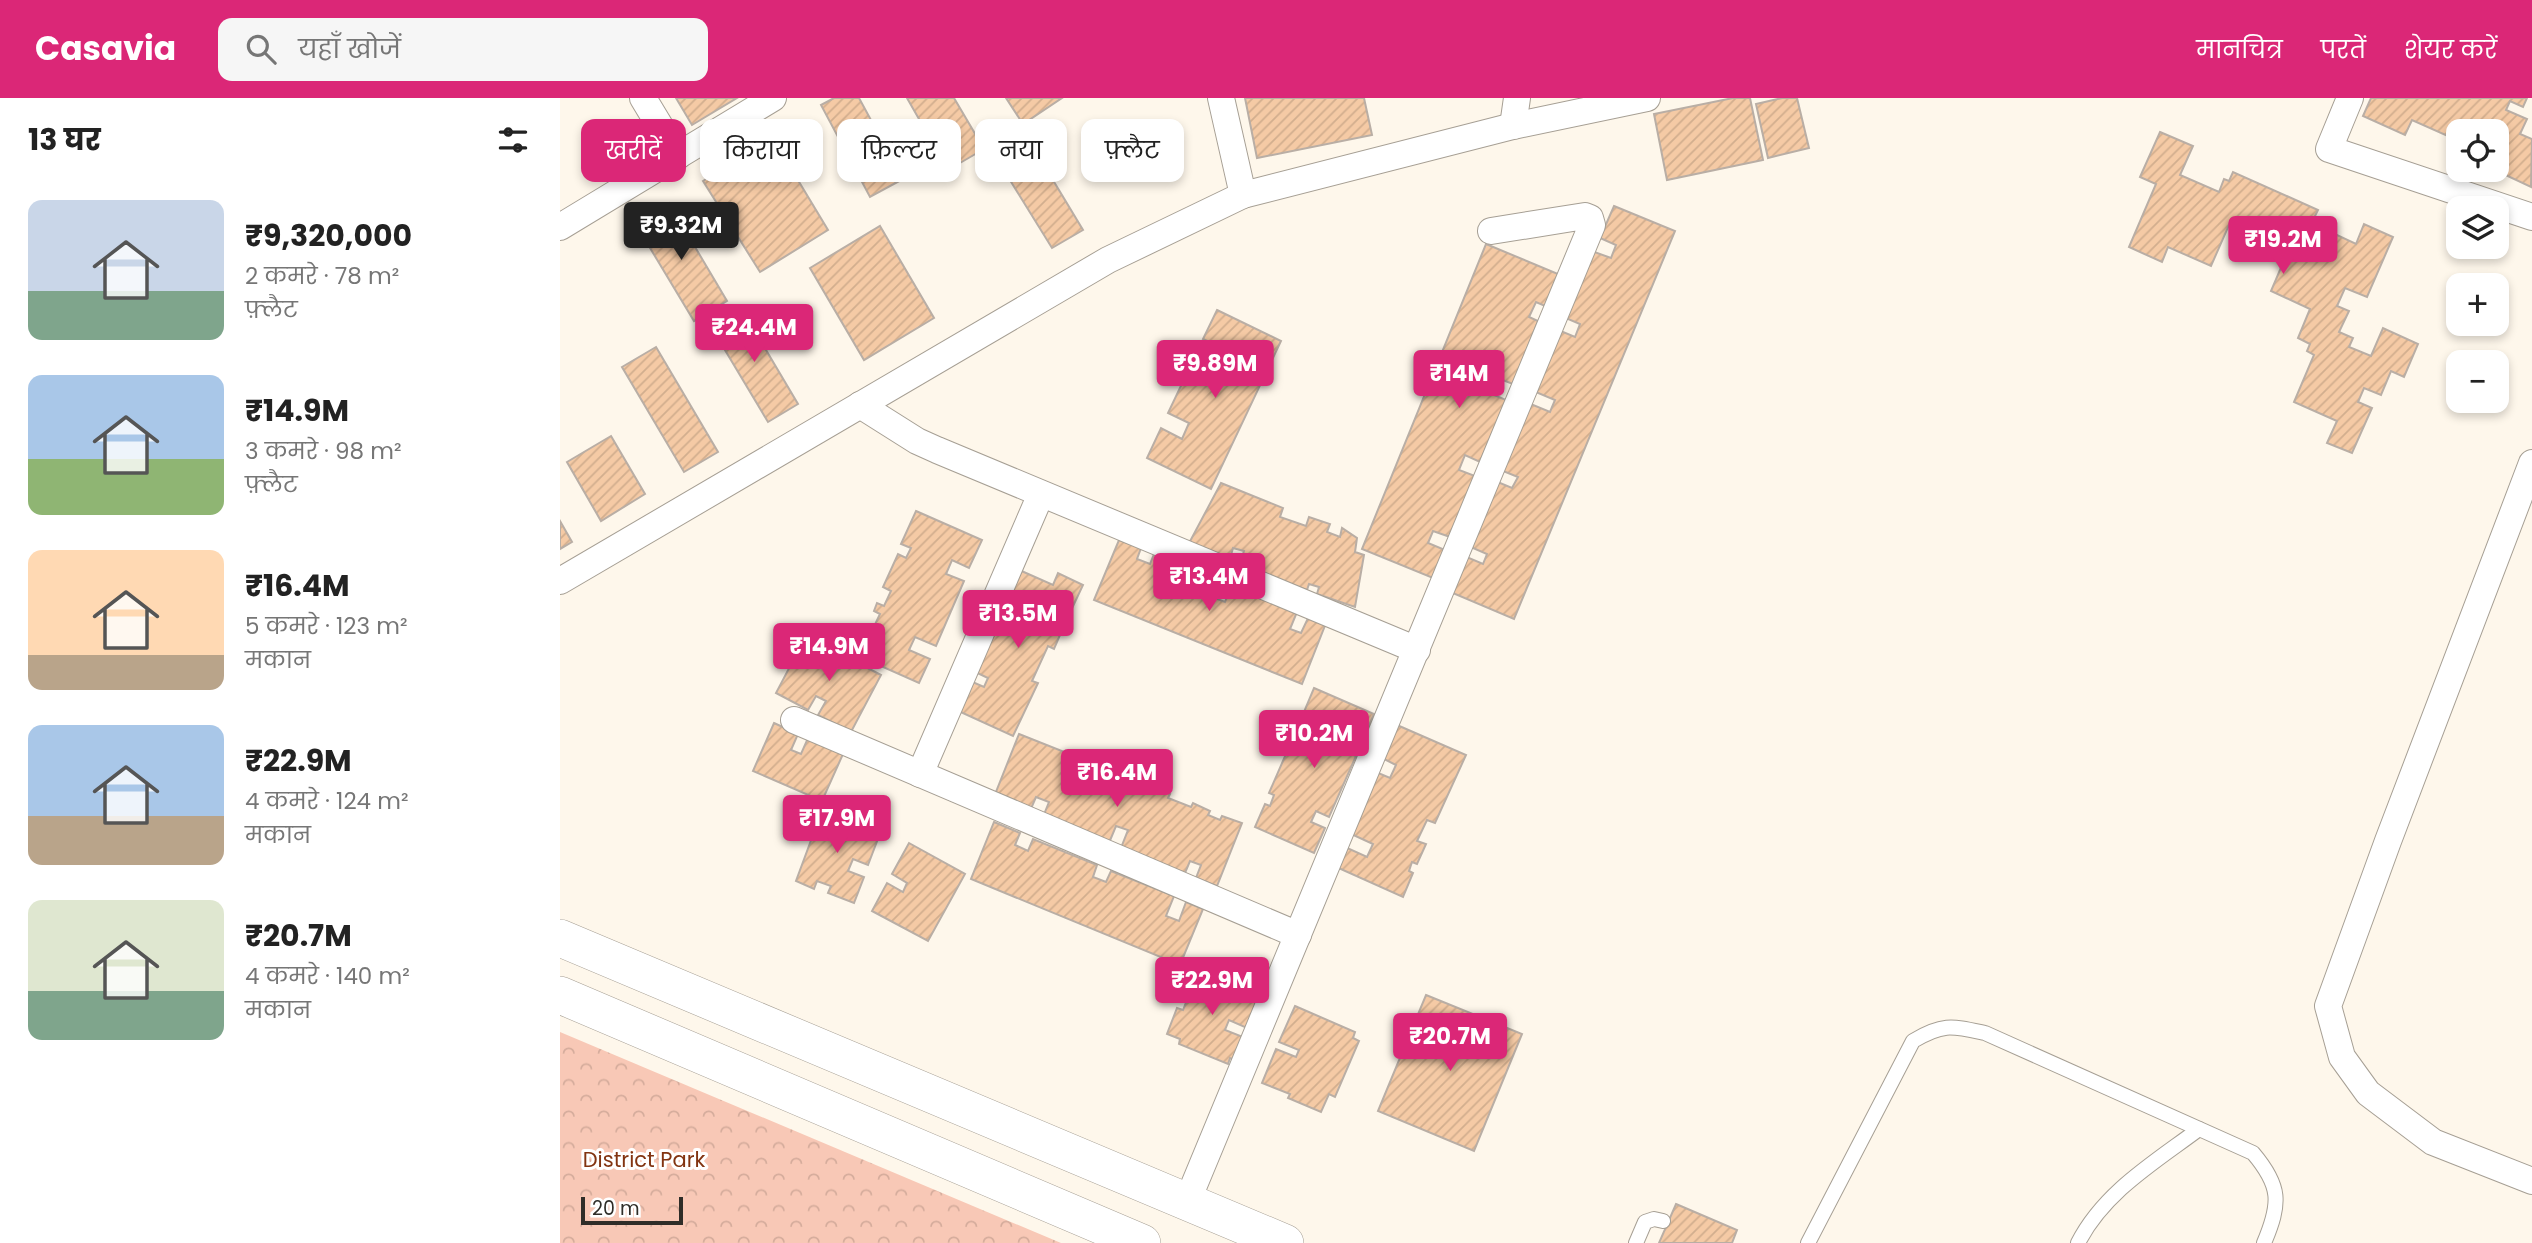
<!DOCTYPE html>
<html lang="hi">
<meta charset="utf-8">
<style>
body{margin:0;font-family:Poppins,"Noto Sans Devanagari",sans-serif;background:#f6f6f6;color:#222;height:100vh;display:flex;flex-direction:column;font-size:26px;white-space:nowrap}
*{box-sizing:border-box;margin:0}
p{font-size:23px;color:#767676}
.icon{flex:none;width:38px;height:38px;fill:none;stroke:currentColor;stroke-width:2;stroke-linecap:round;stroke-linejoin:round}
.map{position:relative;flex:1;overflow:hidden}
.details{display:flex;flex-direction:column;background:#fff;width:560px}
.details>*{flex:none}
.banner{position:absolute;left:21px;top:21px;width:665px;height:63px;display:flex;gap:14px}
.tools{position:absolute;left:1886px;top:21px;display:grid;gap:14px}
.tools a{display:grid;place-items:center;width:63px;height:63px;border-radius:14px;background:#fff;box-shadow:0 4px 10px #0003;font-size:35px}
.scale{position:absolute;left:21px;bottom:18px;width:102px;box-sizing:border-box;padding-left:7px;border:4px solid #2f2d28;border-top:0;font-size:19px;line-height:24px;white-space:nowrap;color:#2f2d28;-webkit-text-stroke:5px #fff;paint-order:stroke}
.price{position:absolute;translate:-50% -60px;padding:0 16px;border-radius:7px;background:#db2777;color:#fff;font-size:23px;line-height:46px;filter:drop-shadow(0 2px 4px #0008)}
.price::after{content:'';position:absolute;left:50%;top:42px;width:21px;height:16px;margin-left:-10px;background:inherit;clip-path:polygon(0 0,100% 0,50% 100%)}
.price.selected{background:#222;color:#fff}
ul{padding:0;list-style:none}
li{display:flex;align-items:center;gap:21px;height:175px;padding:0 28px}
li span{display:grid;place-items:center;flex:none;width:196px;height:140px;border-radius:14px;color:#555}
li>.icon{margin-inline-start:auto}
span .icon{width:84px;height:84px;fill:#fffc;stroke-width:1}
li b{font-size:30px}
h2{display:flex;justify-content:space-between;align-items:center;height:84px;padding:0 28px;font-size:30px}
.chip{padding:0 24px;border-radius:14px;background:#fff;box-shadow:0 4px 10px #0003;font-size:24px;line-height:63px}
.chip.selected{background:#db2777;color:#fff}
header{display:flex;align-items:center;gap:42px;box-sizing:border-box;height:98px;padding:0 35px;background:#db2777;color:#fff}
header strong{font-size:33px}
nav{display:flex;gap:38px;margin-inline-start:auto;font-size:24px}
.search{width:490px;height:63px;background:#f6f6f6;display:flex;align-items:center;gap:18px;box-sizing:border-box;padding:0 24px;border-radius:14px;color:#767676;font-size:26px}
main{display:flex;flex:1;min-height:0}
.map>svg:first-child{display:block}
.forest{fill:url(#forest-crowns)}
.building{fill:url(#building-hatch);stroke:#b9aea5;stroke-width:2}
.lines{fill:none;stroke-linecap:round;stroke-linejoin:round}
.lane-casing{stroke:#a69f94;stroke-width:16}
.street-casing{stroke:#a69f94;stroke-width:28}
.secondary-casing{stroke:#a69f94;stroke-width:38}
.lane{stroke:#fff;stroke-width:14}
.street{stroke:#fff;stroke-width:26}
.secondary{stroke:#fff;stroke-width:37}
.labels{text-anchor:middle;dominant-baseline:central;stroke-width:6;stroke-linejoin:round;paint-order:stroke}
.park-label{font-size:21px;fill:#823411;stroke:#fff}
</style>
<header>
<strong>Casavia</strong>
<div class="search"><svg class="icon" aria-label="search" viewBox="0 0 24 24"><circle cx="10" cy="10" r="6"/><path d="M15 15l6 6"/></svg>यहाँ खोजें</div>
<nav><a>मानचित्र</a><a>परतें</a><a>शेयर करें</a></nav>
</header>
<main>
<section class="details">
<h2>13 घर<svg class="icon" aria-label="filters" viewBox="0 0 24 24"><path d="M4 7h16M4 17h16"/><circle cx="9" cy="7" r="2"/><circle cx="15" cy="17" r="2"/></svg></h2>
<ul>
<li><span style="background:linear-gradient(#c9d6e8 65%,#7fa58c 0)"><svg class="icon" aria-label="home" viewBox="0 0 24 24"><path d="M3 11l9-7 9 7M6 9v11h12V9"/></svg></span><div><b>₹9,320,000</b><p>2 कमरे · 78 m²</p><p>फ़्लैट</p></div></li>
<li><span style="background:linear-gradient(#a9c7e8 60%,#8fb573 0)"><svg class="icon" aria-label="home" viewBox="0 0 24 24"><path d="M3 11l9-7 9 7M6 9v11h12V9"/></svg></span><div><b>₹14.9M</b><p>3 कमरे · 98 m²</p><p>फ़्लैट</p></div></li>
<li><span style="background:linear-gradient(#ffd9b3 75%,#b9a48a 0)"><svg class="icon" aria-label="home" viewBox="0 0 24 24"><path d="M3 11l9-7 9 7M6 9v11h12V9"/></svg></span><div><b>₹16.4M</b><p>5 कमरे · 123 m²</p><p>मकान</p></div></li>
<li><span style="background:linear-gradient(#a9c7e8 65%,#b9a48a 0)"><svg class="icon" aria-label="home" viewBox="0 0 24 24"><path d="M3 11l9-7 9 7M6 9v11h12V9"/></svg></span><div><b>₹22.9M</b><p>4 कमरे · 124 m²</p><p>मकान</p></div></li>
<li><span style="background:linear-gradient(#dfe7d0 65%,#7fa58c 0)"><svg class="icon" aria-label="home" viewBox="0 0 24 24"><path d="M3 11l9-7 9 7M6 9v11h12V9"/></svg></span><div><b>₹20.7M</b><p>4 कमरे · 140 m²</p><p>मकान</p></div></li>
</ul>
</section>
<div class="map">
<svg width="1972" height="1145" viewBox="0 0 1972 1145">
<defs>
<pattern id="forest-crowns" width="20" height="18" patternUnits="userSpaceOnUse" patternTransform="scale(1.75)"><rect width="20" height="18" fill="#f8c8b6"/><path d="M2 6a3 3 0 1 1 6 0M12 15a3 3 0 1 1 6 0" fill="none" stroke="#d5ac9c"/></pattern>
<pattern id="building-hatch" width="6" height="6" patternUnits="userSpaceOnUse" patternTransform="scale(1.75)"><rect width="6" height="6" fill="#f5caa5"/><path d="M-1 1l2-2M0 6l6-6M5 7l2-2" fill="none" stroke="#d2ae8e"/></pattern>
</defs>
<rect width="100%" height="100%" fill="#fef7eb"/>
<polygon class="forest" points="0,934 501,1145 0,1145"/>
<g class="building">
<polygon points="116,0 177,0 132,27"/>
<polygon points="274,0 299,0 343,81 310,99 261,7"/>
<polygon points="347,0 394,0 424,51 388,72"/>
<polygon points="446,0 502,0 463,26"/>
<polygon points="685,0 804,0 812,37 697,60"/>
<polygon points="1173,0 1190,0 1203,62 1107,82 1094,16"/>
<polygon points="1222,0 1237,0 1249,50 1208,60 1196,6"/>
<polygon points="1811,0 1967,0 1963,9 1950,3 1946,12 1967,21 1960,36 1972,41 1971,89 1937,73 1942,62 1937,60 1937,33 1899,33 1899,43 1852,22 1845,37 1803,18"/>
<polygon points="464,34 523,132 492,150 432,53"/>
<polygon points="1600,34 1633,48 1620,77 1659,94 1664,81 1669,83 1673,74 1758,112 1749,130 1758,134 1752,147 1767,154 1775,136 1796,146 1804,126 1833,139 1807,199 1785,190 1777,208 1789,213 1779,234 1793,240 1789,249 1811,258 1823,230 1858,246 1844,279 1831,273 1821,297 1804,290 1798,304 1812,310 1792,355 1767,345 1777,323 1734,304 1754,257 1747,253 1750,246 1738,240 1750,211 1711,193 1723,165 1712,160 1720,141 1672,120 1651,168 1608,149 1602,164 1569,149 1596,86 1580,79"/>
<polygon points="212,39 268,132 200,174 143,83"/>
<polygon points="109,105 167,203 134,223 75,125"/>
<polygon points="1054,108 1115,133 954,521 888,493 902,457 923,466 927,456 906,447 933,382 952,390 958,379 938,371 966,304 990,314 995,302 971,292 996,231 1015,239 1020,226 1001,218 1029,152 1051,160 1056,147 1040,140"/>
<polygon points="320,128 374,220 304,262 250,170"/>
<polygon points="926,146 998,176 985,208 976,204 969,219 978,223 953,286 940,281 934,297 946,302 920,364 905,357 899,372 915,378 890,439 873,433 868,445 885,452 873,480 802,451"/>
<polygon points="180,208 238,306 208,324 150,227"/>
<polygon points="657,212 721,243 651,391 587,360 601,330 622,341 629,325 608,315 638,252 656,261 662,250 643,241"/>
<polygon points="96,249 158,354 124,374 62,269"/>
<polygon points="51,338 85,396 41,423 7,364"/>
<polygon points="661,385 723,410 720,419 746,428 749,419 770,426 767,434 780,439 782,430 797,440 795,454 804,457 795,509 757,496 759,489 749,486 747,492 679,468 684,453 673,450 669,464 627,449"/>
<polygon points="356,413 422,442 409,470 392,462 386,476 404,483 376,548 355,539 349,552 370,561 359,585 296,557 306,535 310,537 320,516 314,513 317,505 324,508 331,493 323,489 338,456 346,460 351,450 341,446"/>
<polygon points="0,423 12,444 0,451"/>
<polygon points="559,442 581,450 577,461 590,466 594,456 659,482 652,499 665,504 672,487 737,514 730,531 741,535 749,518 766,525 742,586 534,502"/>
<polygon points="457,471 493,487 498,475 523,487 507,521 505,521 498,535 500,537 494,551 488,548 472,583 478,585 453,638 394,611 408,582 424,589 428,580 411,572 441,507 453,513 458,503 445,497"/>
<polygon points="246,538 321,577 291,634 258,617 266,603 256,598 248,612 216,595"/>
<polygon points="754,590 814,616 802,644 789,638 783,653 796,658 769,719 756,713 751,724 765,730 754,755 695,729 705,706 710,708 714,697 709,695 736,633 739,634 745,622 741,621"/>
<polygon points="214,625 238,636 231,652 241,656 248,640 283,656 262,703 193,673"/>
<polygon points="837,627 906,657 875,725 867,722 857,743 866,746 857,766 852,764 849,773 853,775 843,799 774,768 783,748 807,759 813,746 789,735 816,674 830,680 836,667 822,660"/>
<polygon points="459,636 537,667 536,671 557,680 559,676 610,696 608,700 631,709 633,705 650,713 648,717 660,722 662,718 682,725 657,788 636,780 641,767 630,763 625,775 561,750 568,732 556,728 549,745 483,719 489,704 476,699 470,713 434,699"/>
<polygon points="263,710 300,724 298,730 319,738 308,767 293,761 288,773 304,779 294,805 268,795 271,788 257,783 254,791 236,783"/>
<polygon points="434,724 460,735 455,747 468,753 473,741 537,767 533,779 546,784 551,773 614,798 606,818 619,823 626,804 643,811 620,867 411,781"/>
<polygon points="349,745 405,776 368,843 312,813 327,785 343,794 347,785 332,776"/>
<polygon points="645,875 686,891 683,899 697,904 687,930 669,922 665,932 683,939 675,962 670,960 668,966 619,946 620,941 607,936 617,910 623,912 627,902 620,900 629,878 642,883"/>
<polygon points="866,897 962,936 914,1053 818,1013"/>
<polygon points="735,908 795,934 793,940 799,943 775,999 769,996 761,1014 728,1000 730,996 702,985 716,951 736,959 739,952 719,944"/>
<polygon points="1116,1106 1177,1132 1172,1145 1099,1145"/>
</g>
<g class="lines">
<g class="lane-casing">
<g id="lane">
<polyline points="1076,1145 1085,1124 1094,1121 1103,1123"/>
<path d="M 1248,1145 L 1353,943 C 1383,925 1392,928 1425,935 L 1693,1055 C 1721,1088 1721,1105 1704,1145"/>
<path d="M 1518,1145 C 1544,1094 1595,1064 1639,1031"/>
</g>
</g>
<g class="street-casing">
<g id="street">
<polyline points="83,0 118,58"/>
<polyline points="661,0 683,97"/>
<polyline points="1790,0 1769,51 1972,119"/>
<polyline points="953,28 957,0"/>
<polyline points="0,129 213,0"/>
<polyline points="300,307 357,343 377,352 857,552"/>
<polyline points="1972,365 1828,743 1768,908 1782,959 1808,995 1873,1044 1972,1083"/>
<polyline points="0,483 548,162 683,97 953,28 1087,0"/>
<polyline points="234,622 738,837"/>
<polyline points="360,676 481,396"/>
<polyline points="627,1104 1032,127 1030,120 1025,118 931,133"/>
</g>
</g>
<g class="secondary-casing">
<g id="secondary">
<polyline points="0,840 725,1145"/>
<polyline points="0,897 582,1145"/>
</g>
</g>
<use href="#lane" class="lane"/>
<use href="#street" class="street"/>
<use href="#secondary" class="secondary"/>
</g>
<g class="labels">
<g class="park-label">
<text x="84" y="1061">District Park</text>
</g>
</g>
</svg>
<div class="tools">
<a><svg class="icon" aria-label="locate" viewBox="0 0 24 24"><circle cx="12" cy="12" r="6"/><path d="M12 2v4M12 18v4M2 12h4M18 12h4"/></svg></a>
<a><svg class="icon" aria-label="layers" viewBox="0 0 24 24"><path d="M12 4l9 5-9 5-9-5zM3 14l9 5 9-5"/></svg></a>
<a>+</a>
<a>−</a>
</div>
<div class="scale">20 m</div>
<b class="price selected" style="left:121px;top:164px">₹9.32M</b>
<b class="price" style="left:1723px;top:178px">₹19.2M</b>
<b class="price" style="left:194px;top:266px">₹24.4M</b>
<b class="price" style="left:655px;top:302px">₹9.89M</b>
<b class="price" style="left:899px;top:312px">₹14M</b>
<b class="price" style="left:649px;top:515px">₹13.4M</b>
<b class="price" style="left:458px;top:552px">₹13.5M</b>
<b class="price" style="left:269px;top:585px">₹14.9M</b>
<b class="price" style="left:754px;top:672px">₹10.2M</b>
<b class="price" style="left:557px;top:711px">₹16.4M</b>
<b class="price" style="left:277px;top:757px">₹17.9M</b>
<b class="price" style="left:652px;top:919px">₹22.9M</b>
<b class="price" style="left:890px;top:975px">₹20.7M</b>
<div class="banner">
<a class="chip selected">खरीदें</a>
<a class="chip">किराया</a>
<a class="chip">फ़िल्टर</a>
<a class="chip">नया</a>
<a class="chip">फ़्लैट</a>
</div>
</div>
</main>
